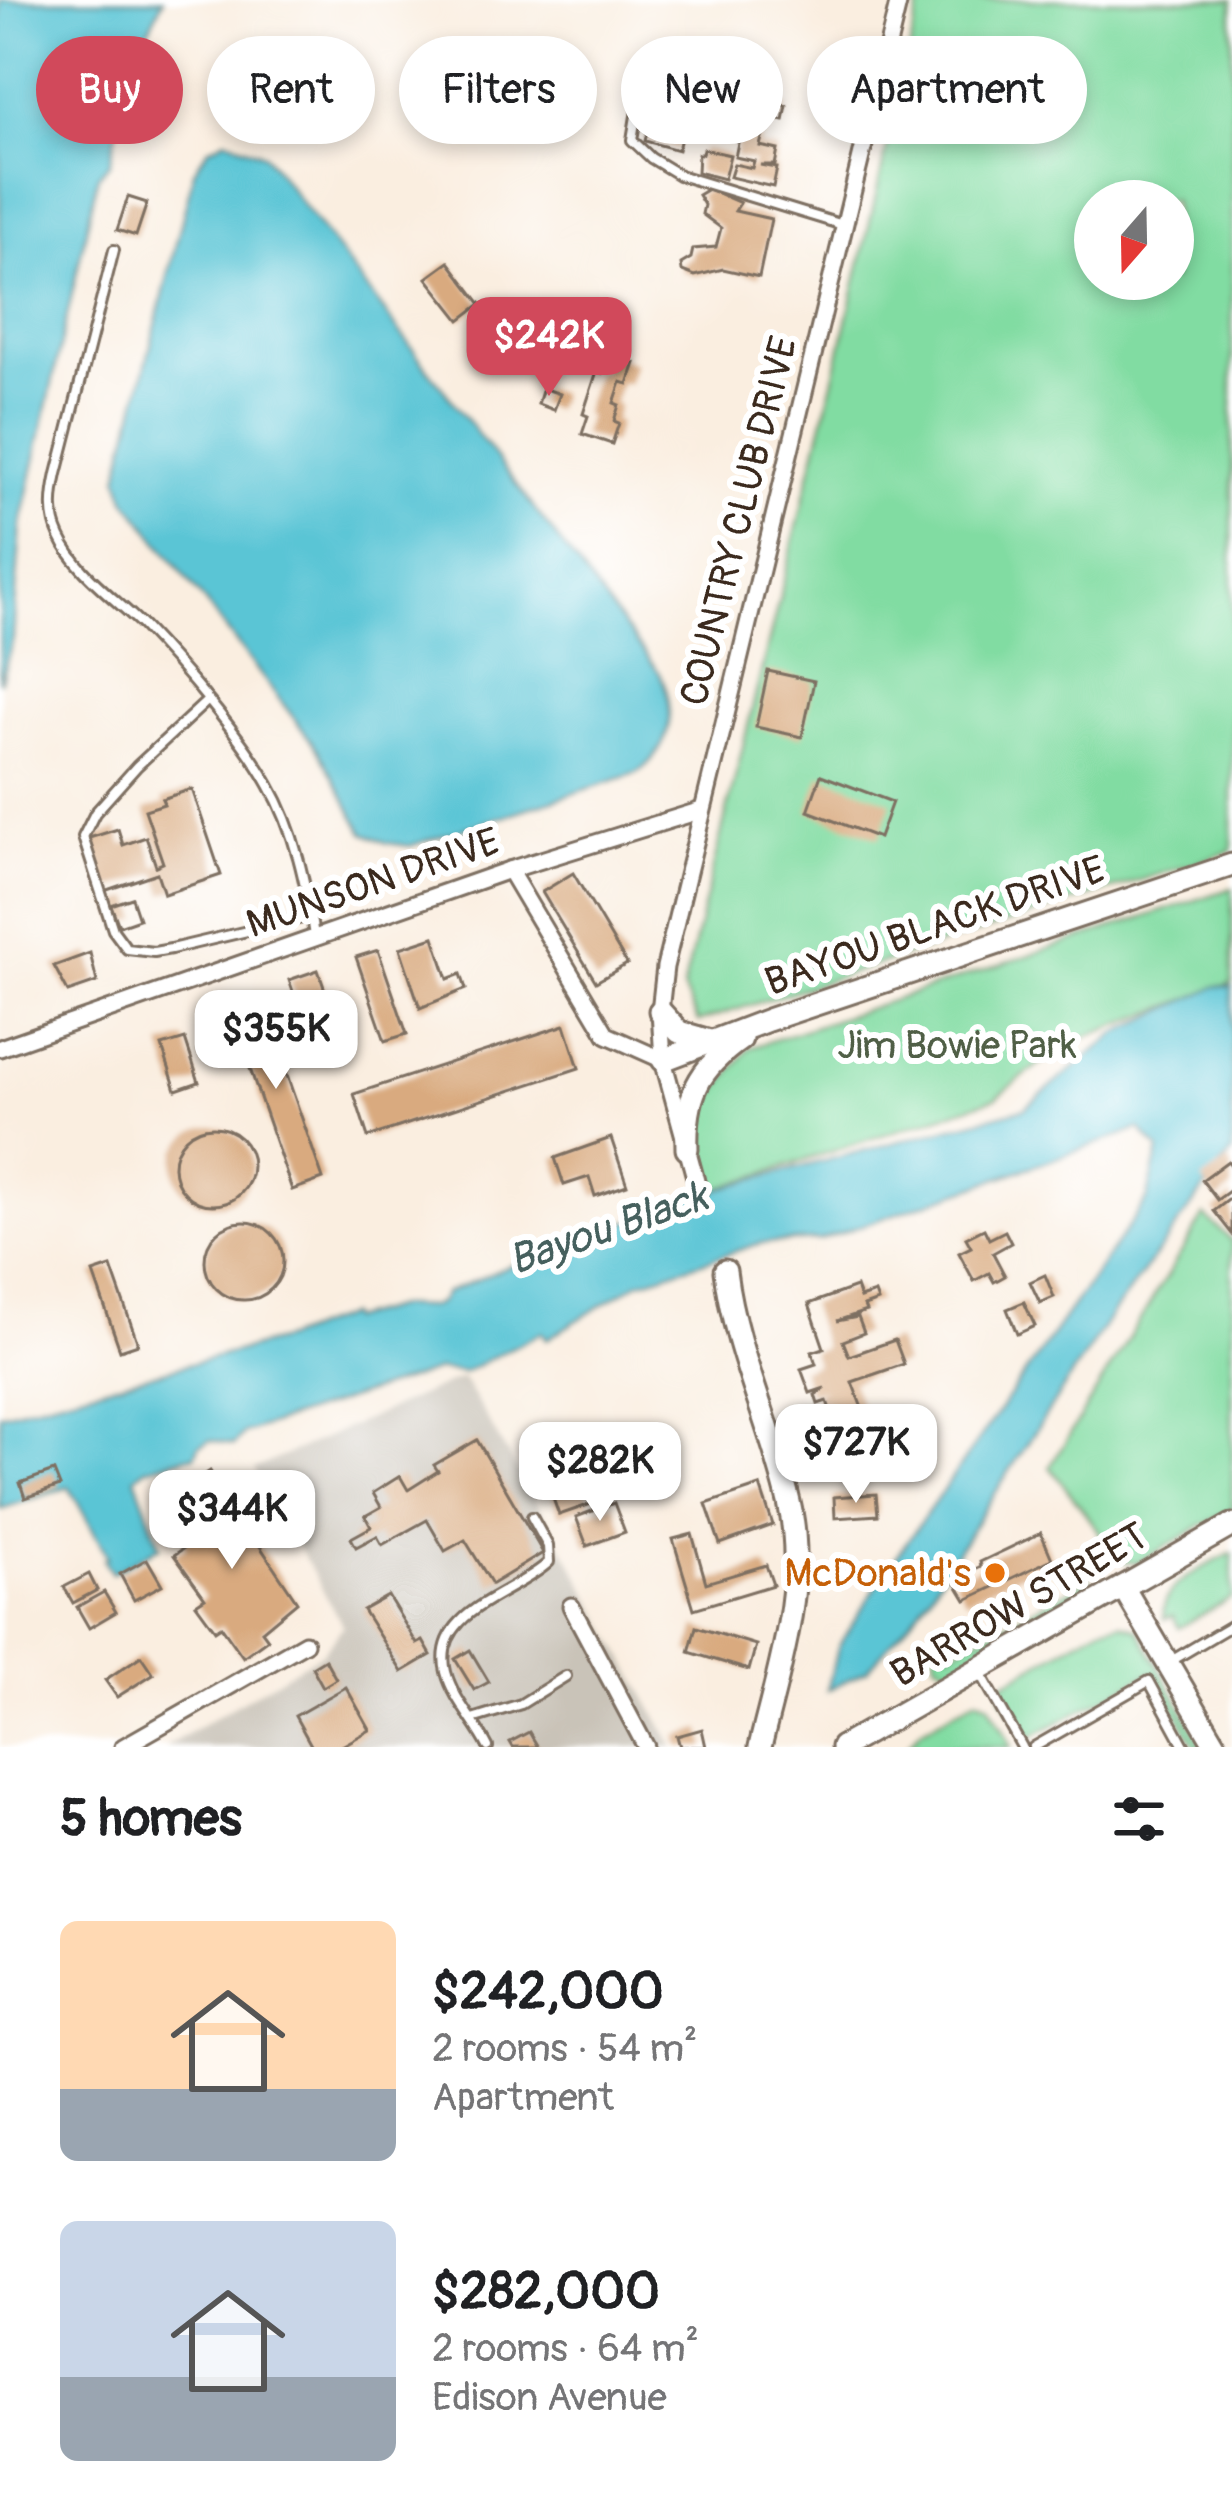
<!DOCTYPE html>
<meta charset="utf-8">
<style>
body{margin:0;font-family:Pangolin,sans-serif;background:#f2f2f2;color:#202124;height:100vh;display:flex;flex-direction:column;font-size:45px;white-space:nowrap}
*{box-sizing:border-box;margin:0}
p{font-size:39px;color:#757577}
.icon{flex:none;width:66px;height:66px;fill:none;stroke:currentColor;stroke-width:2;stroke-linecap:round;stroke-linejoin:round}
.map{position:relative;height:1747px;overflow:hidden}
.side{display:flex;flex-direction:column;background:#fff;flex:1}
.side>*{flex:none}
.guide{position:absolute;left:36px;top:36px;width:1161px;height:108px;display:flex;gap:24px}
.needle{width:78px;rotate:200deg}
.controls{position:absolute;left:1074px;top:180px;display:grid;gap:24px}
.controls a{display:grid;place-items:center;width:120px;height:120px;border-radius:50%;background:#fff;box-shadow:0 6px 18px #0003;font-size:60px}
.price{position:absolute;translate:-50% -102px;padding:0 27px;border-radius:24px;background:#fff;color:#222;font-size:39px;line-height:78px;filter:drop-shadow(0 3px 6px #0008)}
.price::after{content:'';position:absolute;left:50%;top:72px;width:36px;height:27px;margin-left:-18px;background:inherit;clip-path:polygon(0 0,100% 0,50% 100%)}
.price.selected{background:#d1495b;color:#fff}
ul{padding:0;list-style:none}
li{display:flex;align-items:center;gap:36px;height:300px;padding:0 60px}
li span{display:grid;place-items:center;flex:none;width:336px;height:240px;border-radius:18px;color:#555}
li>.icon{margin-inline-start:auto}
span .icon{width:144px;height:144px;fill:#fffc;stroke-width:1}
li b{font-size:51px}
h2{display:flex;justify-content:space-between;align-items:center;height:144px;padding:0 60px;font-size:51px}
.tag{padding:0 42px;border-radius:54px;background:#fff;box-shadow:0 6px 18px #0003;font-size:42px;line-height:108px}
.tag.selected{background:#d1495b;color:#fff}
.map>svg:first-child{display:block}
.industrial{fill:#c9c3b8}
.green{fill:#81dca2;stroke:#5e8360;stroke-width:3;fill-rule:evenodd}
.water{fill:#5ac5d5;stroke:#4a787a;stroke-width:3}
.building{fill:#d9aa7f}
.lines{fill:none;stroke-linecap:round;stroke-linejoin:round}
.lane-casing{stroke:#7e6f62;stroke-width:14}
.street-casing{stroke:#7e6f62;stroke-width:21}
.secondary-casing{stroke:#7e6f62;stroke-width:27}
.lane{stroke:#fff;stroke-width:8}
.street{stroke:#fff;stroke-width:15}
.secondary{stroke:#fff;stroke-width:21}
.food-dot{fill:#e8710a;stroke:#fff;stroke-width:4.5}
.labels{text-anchor:middle;dominant-baseline:central;stroke-width:12;stroke-linejoin:round;paint-order:stroke}
.street-label{font-size:39px;fill:#3b2a1e;stroke:#fff}
.park-label{font-size:39px;fill:#505f46;stroke:#fff}
.food-label{font-size:39px;fill:#c56008;stroke:#fff;text-anchor:end}
.water-label{font-size:42px;font-style:italic;fill:#46605e;stroke:#fff}
</style>
<div class="map">
<svg width="1232" height="1747" viewBox="0 0 1232 1747">
<rect width="100%" height="100%" fill="#fff"/>
<filter id="ink" filterUnits="userSpaceOnUse"><feTurbulence type="fractalNoise" baseFrequency=".00833" numOctaves="2"/><feDisplacementMap in="SourceGraphic" scale="24" xChannelSelector="R" yChannelSelector="G"/><feConvolveMatrix kernelMatrix="1 2 1 2 8 2 1 2 1" color-interpolation-filters="sRGB"/></filter>
<filter id="wash" filterUnits="userSpaceOnUse"><feTurbulence type="fractalNoise" baseFrequency=".004" numOctaves="4" result="noise"/><feDisplacementMap in="SourceGraphic" scale="48" xChannelSelector="R" yChannelSelector="G"/><feGaussianBlur stdDeviation="2.7" result="paint"/><feColorMatrix in="noise" values="0 0 0 0 0 0 0 0 0 0 0 0 0 0 0 0 0 1.4 0 .05"/><feComposite in="paint" operator="in"/></filter>
<g filter="url(#wash)">
<rect width="100%" height="100%" fill="#faeee0"/>
<polygon class="industrial" points="462,1377 576,1570 674,1747 165,1747 322,1653 343,1626 254,1469"/>
<g class="green">
<path d="M 921,0 L 1232,0 L 1232,851 L 698,1022 L 683,989 L 834,377 ZM 1095,201 L 1173,201 L 1173,279 L 1095,279 Z"/>
<polygon points="1232,888 1232,983 1064,1045 996,1098 714,1190 696,1118 749,1048"/>
<polygon points="1204,1215 1232,1241 1232,1509 1137,1563 1125,1562 1099,1548 1100,1532 1050,1467"/>
<path d="M 1232,1553 L 1232,1598 L 1179,1628 L 1173,1616 L 1164,1619 C 1158,1583 1206,1567 1232,1553 Z"/>
<polygon points="1080,1572 1089,1576 1090,1589 950,1668 935,1661 935,1653 939,1647 952,1651 1085,1582 1077,1575"/>
<polygon points="1121,1623 1138,1629 1204,1747 1196,1747 1153,1672 1029,1738 1025,1737 1001,1695 1002,1684 1101,1627"/>
<polygon points="977,1698 989,1703 1012,1747 906,1747 921,1730"/>
</g>
<g class="water">
<polygon points="0,0 163,0 132,64 110,162 98,176 21,525 13,639 0,683"/>
<path d="M 226,139 L 264,154 L 659,672 C 678,709 672,748 637,773 L 410,846 L 387,843 L 364,833 L 319,751 L 126,499 L 119,478 L 124,453 L 194,171 L 208,149 Z"/>
<polygon points="1217,986 1232,987 1232,1152 1112,1314 917,1613 867,1670 827,1690 839,1645 885,1573 1147,1200 1159,1150 1140,1129 820,1240 761,1243 639,1282 547,1339 542,1332 464,1372 438,1370 244,1433 234,1445 210,1440 199,1446 195,1455 146,1468 135,1477 160,1546 112,1573 104,1560 108,1557 69,1487 0,1509 0,1414 285,1339 347,1315 349,1320 400,1306 430,1307 439,1303 445,1293 502,1269 714,1190 1025,1108 1117,1033"/>
</g>
<g id="blocks">
<g class="building">
<polygon points="656,96 689,104 678,150 645,141"/>
<polygon points="754,99 787,106 784,121 767,117 760,146 778,150 775,165 760,165 777,168 773,187 730,177 734,164 752,168 754,161 735,157 745,110 751,111"/>
<polygon points="703,149 730,155 724,179 697,172 698,154 702,154"/>
<polygon points="708,189 740,203 735,211 771,219 759,277 723,269 695,276 682,271 681,264 691,258 693,249 716,247 721,228 702,214 704,205 698,195"/>
<polygon points="128,197 147,203 136,236 117,230"/>
<polygon points="449,262 481,304 460,320 427,278"/>
<polygon points="608,354 635,363 628,384 621,382 614,403 619,405 614,421 619,423 612,444 582,434 588,416 583,414 597,371 602,373"/>
<polygon points="543,388 560,394 554,410 538,404"/>
<polygon points="768,671 814,681 802,737 756,727"/>
<polygon points="821,775 892,802 879,838 808,811"/>
<polygon points="192,789 221,875 164,894 157,873 104,891 86,839 118,829 123,845 146,837 156,866 163,863 145,810 164,804 162,799"/>
<polygon points="573,873 627,964 596,982 542,892"/>
<polygon points="132,898 139,919 119,926 111,905"/>
<polygon points="434,937 448,979 461,974 466,989 420,1008 400,948"/>
<polygon points="378,950 407,1034 385,1041 356,957"/>
<polygon points="90,953 97,982 68,992 54,966"/>
<polygon points="318,970 346,1051 317,1061 289,980"/>
<polygon points="259,995 323,1179 292,1190 228,1005"/>
<polygon points="565,1025 579,1068 368,1137 354,1094"/>
<polygon points="185,1039 199,1082 176,1090 162,1046"/>
<circle cx="213" cy="1166" r="39"/>
<polygon points="611,1138 627,1185 595,1196 589,1177 564,1185 555,1158"/>
<polygon points="1228,1161 1232,1167 1232,1189 1217,1200 1202,1180"/>
<polygon points="1232,1197 1232,1234 1214,1211"/>
<circle cx="244" cy="1261" r="39"/>
<polygon points="984,1229 989,1239 1005,1231 1011,1243 993,1253 1005,1276 994,1282 989,1273 974,1281 959,1253 971,1247 966,1238"/>
<polygon points="111,1267 138,1344 120,1350 93,1273"/>
<polygon points="1045,1275 1054,1297 1040,1303 1030,1282"/>
<polygon points="856,1287 860,1298 875,1293 878,1301 864,1306 866,1311 837,1321 858,1317 864,1333 843,1341 849,1356 895,1340 904,1364 852,1382 862,1408 833,1418 827,1401 818,1404 815,1395 825,1388 810,1393 801,1369 816,1364 812,1352 824,1348 809,1304"/>
<polygon points="1024,1302 1035,1326 1017,1334 1007,1309"/>
<polygon points="564,1429 591,1504 559,1515 532,1440"/>
<polygon points="477,1440 543,1553 492,1584 465,1540 445,1551 427,1520 382,1545 377,1536 356,1547 351,1538 371,1527 365,1516 381,1507 373,1493 400,1476 408,1490 438,1471 434,1465"/>
<polygon points="54,1471 60,1486 25,1498 20,1483"/>
<polygon points="210,1471 297,1602 262,1631 268,1639 243,1657 221,1626 215,1630 196,1604 205,1598 174,1555 187,1546 182,1539 193,1531 188,1525 213,1506 195,1481"/>
<polygon points="760,1486 773,1525 720,1544 706,1504"/>
<polygon points="876,1494 878,1515 835,1518 834,1497"/>
<polygon points="614,1503 625,1532 587,1546 576,1517"/>
<polygon points="1041,1533 1052,1559 966,1600 954,1580 981,1566 980,1562"/>
<polygon points="692,1534 706,1583 766,1565 773,1585 694,1609 673,1539"/>
<polygon points="147,1559 162,1585 134,1600 120,1574"/>
<polygon points="89,1574 97,1590 73,1603 64,1587"/>
<polygon points="104,1592 116,1612 89,1628 77,1607"/>
<polygon points="388,1596 417,1644 423,1641 431,1655 402,1672 363,1610"/>
<polygon points="696,1627 756,1645 749,1670 689,1652"/>
<polygon points="470,1650 489,1682 474,1690 455,1659"/>
<polygon points="141,1656 153,1674 117,1697 105,1680"/>
<polygon points="325,1659 336,1679 323,1687 312,1667"/>
<polygon points="346,1687 370,1730 340,1747 312,1747 295,1716"/>
<polygon points="702,1729 706,1747 680,1747 677,1736"/>
<polygon points="529,1732 538,1747 513,1747 510,1742"/>
</g>
</g>
</g>
<g filter="url(#ink)">
<use href="#blocks" fill-opacity="0" stroke="#7e6f62" stroke-width="3"/>
<g class="lines">
<g class="lane-casing">
<g id="lane">
<polyline points="639,98 632,140 651,158 679,175 843,225"/>
<path d="M 114,250 L 57,474 C 52,497 50,516 60,537 C 76,572 115,598 142,625 C 182,667 241,735 269,785 C 295,830 306,885 314,936"/>
<polyline points="206,702 137,766 95,813 83,837 113,930 127,949 154,952 171,949 311,916"/>
<polyline points="1171,1661 1232,1625"/>
<polyline points="979,1670 1022,1747"/>
<polyline points="472,1719 521,1704 566,1676"/>
<path d="M 488,1747 C 476,1723 453,1699 446,1672 C 431,1611 516,1594 549,1562 L 548,1546 L 532,1517"/>
<polyline points="1034,1747 1149,1681 1185,1747"/>
</g>
</g>
<g class="street-casing">
<g id="street">
<polyline points="509,870 607,1035 663,1060 699,1192"/>
<polyline points="0,1048 509,870 702,810"/>
<polyline points="663,1060 660,1011 665,967 899,0"/>
<polyline points="571,1606 646,1747"/>
<polyline points="123,1747 305,1643"/>
</g>
</g>
<g class="secondary-casing">
<g id="secondary">
<polyline points="660,1011 679,1032 710,1041"/>
<polyline points="663,1060 768,1020 1232,865"/>
<path d="M 687,1149 C 685,1096 698,1069 741,1039"/>
<path d="M 725,1271 C 735,1351 771,1424 789,1502 C 808,1584 779,1668 760,1747"/>
<polyline points="1123,1587 1217,1747"/>
<polyline points="842,1747 1232,1525"/>
</g>
</g>
<use href="#lane" class="lane"/>
<use href="#street" class="street"/>
<use href="#secondary" class="secondary"/>
</g>
</g>
<circle class="food-dot" cx="995" cy="1573" r="12"/>
<g class="labels">
<g class="street-label">
<text transform="translate(739 521) rotate(-76)">COUNTRY CLUB DRIVE</text>
<text transform="translate(373 883) rotate(-19)">MUNSON DRIVE</text>
<text transform="translate(935 926) rotate(-19)">BAYOU BLACK DRIVE</text>
<text transform="translate(1019 1605) rotate(-30)">BARROW STREET</text>
</g>
<g class="park-label">
<text x="957" y="1045">Jim Bowie Park</text>
</g>
<g class="food-label">
<text x="971" y="1573">McDonald's</text>
</g>
<g class="water-label">
<text transform="translate(608 1229) rotate(-19)">Bayou Black</text>
</g>
</g>
</svg>
<div class="controls">
<a><svg class="needle" viewBox="-14 -14 28 28"><path d="M0-13l5 13h-10z" fill="#e53935"/><path d="M0 13l5-13h-10z" fill="#757577"/></svg></a>
</div>
<b class="price selected" style="left:549px;top:399px">$242K</b>
<b class="price" style="left:276px;top:1092px">$355K</b>
<b class="price" style="left:856px;top:1506px">$727K</b>
<b class="price" style="left:600px;top:1524px">$282K</b>
<b class="price" style="left:232px;top:1572px">$344K</b>
<div class="guide">
<a class="tag selected">Buy</a>
<a class="tag">Rent</a>
<a class="tag">Filters</a>
<a class="tag">New</a>
<a class="tag">Apartment</a>
</div>
</div>
<section class="side">
<h2>5 homes<svg class="icon" aria-label="filters" viewBox="0 0 24 24"><path d="M4 7h16M4 17h16"/><circle cx="9" cy="7" r="2"/><circle cx="15" cy="17" r="2"/></svg></h2>
<ul>
<li><span style="background:linear-gradient(#ffd9b3 70%,#9aa5b1 0)"><svg class="icon" aria-label="home" viewBox="0 0 24 24"><path d="M3 11l9-7 9 7M6 9v11h12V9"/></svg></span><div><b>$242,000</b><p>2 rooms · 54 m²</p><p>Apartment</p></div></li>
<li><span style="background:linear-gradient(#c9d6e8 65%,#9aa5b1 0)"><svg class="icon" aria-label="home" viewBox="0 0 24 24"><path d="M3 11l9-7 9 7M6 9v11h12V9"/></svg></span><div><b>$282,000</b><p>2 rooms · 64 m²</p><p>Edison Avenue</p></div></li>
</ul>
</section>
